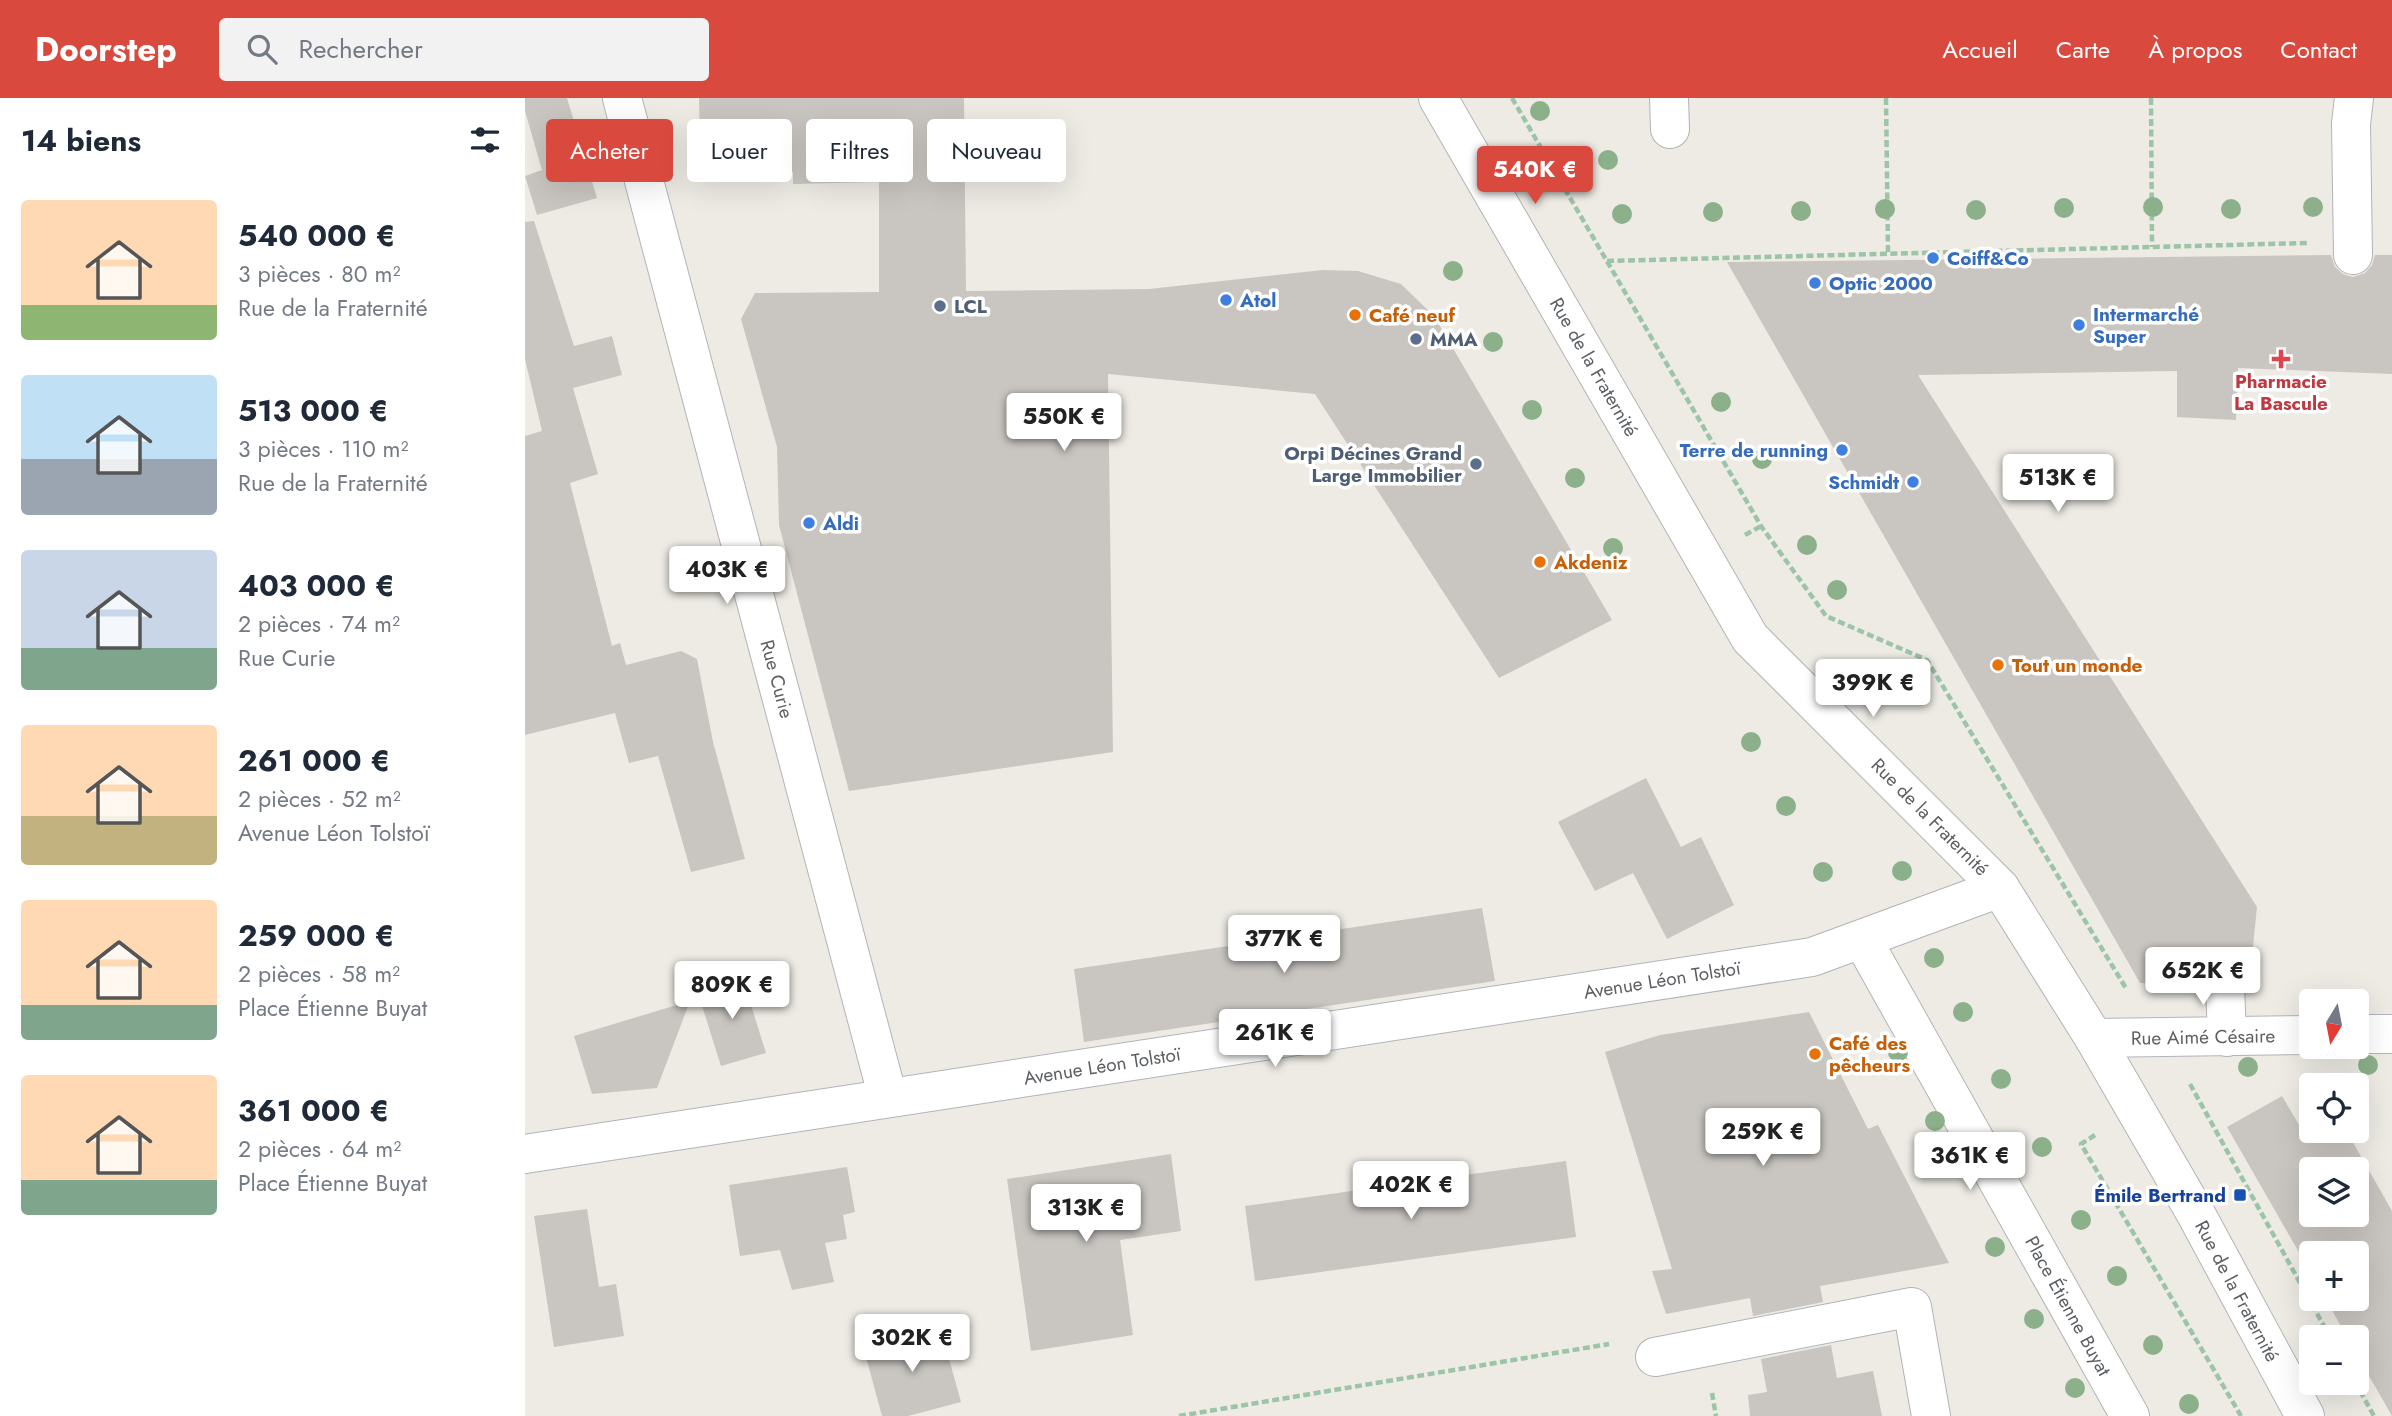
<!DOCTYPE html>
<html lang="fr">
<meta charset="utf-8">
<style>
body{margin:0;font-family:Jost,sans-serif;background:#f2f2f3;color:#1f2937;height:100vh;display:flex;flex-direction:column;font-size:26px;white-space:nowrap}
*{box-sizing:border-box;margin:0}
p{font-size:23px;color:#747a83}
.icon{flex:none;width:38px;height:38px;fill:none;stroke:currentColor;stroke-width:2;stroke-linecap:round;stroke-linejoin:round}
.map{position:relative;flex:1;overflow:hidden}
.side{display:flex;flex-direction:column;background:#fff;width:525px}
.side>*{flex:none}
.guide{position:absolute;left:21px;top:21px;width:665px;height:63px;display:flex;gap:14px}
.needle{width:46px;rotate:190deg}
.buttons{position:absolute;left:1774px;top:891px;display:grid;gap:14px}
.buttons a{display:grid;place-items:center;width:70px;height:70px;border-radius:7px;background:#fff;box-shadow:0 7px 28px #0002;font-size:35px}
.price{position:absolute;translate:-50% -60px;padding:0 16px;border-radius:7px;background:#fff;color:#222;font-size:23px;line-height:46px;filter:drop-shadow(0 2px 4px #0008)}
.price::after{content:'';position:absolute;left:50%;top:42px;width:21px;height:16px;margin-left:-10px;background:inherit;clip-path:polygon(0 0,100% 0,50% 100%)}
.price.selected{background:#da493d;color:#fff}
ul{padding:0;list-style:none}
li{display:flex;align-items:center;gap:21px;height:175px;padding:0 21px}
li span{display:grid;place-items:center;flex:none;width:196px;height:140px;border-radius:7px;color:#555}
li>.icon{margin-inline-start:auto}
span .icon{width:84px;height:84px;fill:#fffc;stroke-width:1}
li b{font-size:30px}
h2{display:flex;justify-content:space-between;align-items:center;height:84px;padding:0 21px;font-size:30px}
.tag{padding:0 24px;border-radius:7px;background:#fff;box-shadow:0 7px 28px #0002;font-size:24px;line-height:63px}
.tag.selected{background:#da493d;color:#fff}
header{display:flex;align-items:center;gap:42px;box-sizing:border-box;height:98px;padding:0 35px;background:#da493d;color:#fff}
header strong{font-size:33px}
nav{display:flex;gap:38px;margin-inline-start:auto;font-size:24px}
.search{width:490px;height:63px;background:#f2f2f3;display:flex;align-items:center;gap:18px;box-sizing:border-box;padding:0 24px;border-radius:7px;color:#747a83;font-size:26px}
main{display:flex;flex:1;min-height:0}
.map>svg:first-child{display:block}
.building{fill:#c9c6c1;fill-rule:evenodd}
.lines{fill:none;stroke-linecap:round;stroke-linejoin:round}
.minor-casing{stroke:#b1b4b8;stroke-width:40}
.path{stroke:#9cc4a8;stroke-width:4.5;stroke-dasharray:7 3.5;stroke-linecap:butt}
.minor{stroke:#fff;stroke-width:38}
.tree{fill:#8cb18a}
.shop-dot{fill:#3f7fe0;stroke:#fff;stroke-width:2.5}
.service-dot{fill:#5c6f8a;stroke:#fff;stroke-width:2.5}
.food-dot{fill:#e8710a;stroke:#fff;stroke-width:2.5}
.health-dot{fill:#e0444e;stroke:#fff;stroke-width:2.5}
.transit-dot{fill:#1a4fb4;stroke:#fff;stroke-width:2.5}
.labels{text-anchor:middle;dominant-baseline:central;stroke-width:7;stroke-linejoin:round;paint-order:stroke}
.shop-label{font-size:19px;font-weight:bold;fill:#366cbe;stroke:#fff;text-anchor:start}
.service-label{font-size:19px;font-weight:bold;fill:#4e5e75;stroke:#fff;text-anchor:start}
.food-label{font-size:19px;font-weight:bold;fill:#c56008;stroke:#fff;text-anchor:start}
.street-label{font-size:19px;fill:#5c5f63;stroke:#fff}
.health-label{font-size:19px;font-weight:bold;fill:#be3a42;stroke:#fff}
.transit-label{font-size:19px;font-weight:bold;fill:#164399;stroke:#fff;text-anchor:end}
</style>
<header>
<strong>Doorstep</strong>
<div class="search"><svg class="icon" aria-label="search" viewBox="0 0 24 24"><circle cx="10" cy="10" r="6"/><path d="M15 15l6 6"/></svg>Rechercher</div>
<nav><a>Accueil</a><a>Carte</a><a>À propos</a><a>Contact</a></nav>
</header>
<main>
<section class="side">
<h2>14 biens<svg class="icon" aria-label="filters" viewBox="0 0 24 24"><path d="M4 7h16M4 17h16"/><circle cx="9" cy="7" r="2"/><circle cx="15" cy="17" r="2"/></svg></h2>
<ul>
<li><span style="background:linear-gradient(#ffd9b3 75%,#8fb573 0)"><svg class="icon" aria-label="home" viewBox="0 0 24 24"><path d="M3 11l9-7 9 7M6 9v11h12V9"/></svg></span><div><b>540 000 €</b><p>3 pièces · 80 m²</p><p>Rue de la Fraternité</p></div></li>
<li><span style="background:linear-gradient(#bfe0f5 60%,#9aa5b1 0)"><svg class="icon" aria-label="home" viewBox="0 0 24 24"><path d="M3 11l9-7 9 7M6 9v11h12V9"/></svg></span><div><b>513 000 €</b><p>3 pièces · 110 m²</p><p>Rue de la Fraternité</p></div></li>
<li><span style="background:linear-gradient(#c9d6e8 70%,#7fa58c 0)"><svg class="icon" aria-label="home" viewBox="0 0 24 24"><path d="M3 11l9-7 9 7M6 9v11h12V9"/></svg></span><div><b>403 000 €</b><p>2 pièces · 74 m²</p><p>Rue Curie</p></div></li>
<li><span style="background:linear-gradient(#ffd9b3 65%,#c2b280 0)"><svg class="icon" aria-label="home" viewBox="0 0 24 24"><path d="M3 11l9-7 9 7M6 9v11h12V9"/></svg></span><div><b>261 000 €</b><p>2 pièces · 52 m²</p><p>Avenue Léon Tolstoï</p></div></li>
<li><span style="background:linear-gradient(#ffd9b3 75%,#7fa58c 0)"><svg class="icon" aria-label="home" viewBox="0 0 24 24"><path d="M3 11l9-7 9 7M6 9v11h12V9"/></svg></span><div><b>259 000 €</b><p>2 pièces · 58 m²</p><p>Place Étienne Buyat</p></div></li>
<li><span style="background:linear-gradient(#ffd9b3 75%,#7fa58c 0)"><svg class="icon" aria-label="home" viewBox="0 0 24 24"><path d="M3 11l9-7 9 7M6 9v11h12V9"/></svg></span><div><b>361 000 €</b><p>2 pièces · 64 m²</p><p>Place Étienne Buyat</p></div></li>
</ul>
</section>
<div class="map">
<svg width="1867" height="1318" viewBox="0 0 1867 1318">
<rect width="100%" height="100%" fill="#edebe4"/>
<g class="building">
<polygon points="0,0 42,0 72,100 12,117 0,78 17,72 0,13"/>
<polygon points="174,0 439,0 441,193 624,191 798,172 833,173 876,186 909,218 1087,522 974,580 790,296 583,276 588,654 324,693 254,427 252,349 216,221 230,195 354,194 354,84 268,86 268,74 184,76 175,44"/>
<polygon points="9,123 49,248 87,238 97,277 48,290 73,376 45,385 87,548 95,545 101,567 156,553 172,561 188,644 220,761 166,774 133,658 104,665 90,615 0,637 0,338 17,333 0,261 0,124"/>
<polygon points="1806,157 1810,169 1818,176 1828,179 1840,175 1847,167 1850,157 1867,157 1867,276 1713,270 1711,322 1652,319 1652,273 1393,277 1732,809 1724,888 1718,875 1710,867 1700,865 1688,869 1681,876 1678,887 1615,885 1202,164"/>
<polygon points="1121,680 1156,749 1176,739 1209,807 1142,841 1108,775 1070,793 1033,724"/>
<polygon points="957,810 970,883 559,944 549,871"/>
<polygon points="217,878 241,955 196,968 172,892"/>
<polygon points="165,903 132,990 67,996 49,938"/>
<polygon points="1284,914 1343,1031 1353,1027 1424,1165 1295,1188 1298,1204 1228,1218 1225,1200 1141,1216 1127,1173 1147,1171 1080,954 1135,937"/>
<path d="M 1757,998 L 1777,1032 L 1821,1032 L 1867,1113 L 1867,1318 L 1832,1257 L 1832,1239 L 1822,1239 L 1800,1200 L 1832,1200 L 1832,1155 L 1787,1155 L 1787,1177 L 1702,1029 ZM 1787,1071 L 1832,1071 L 1832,1116 L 1787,1116 Z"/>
<polygon points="646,1056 656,1133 595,1142 608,1237 506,1253 482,1081"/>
<polygon points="1041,1063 1051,1139 730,1183 720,1108"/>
<polygon points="322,1069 330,1114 318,1117 322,1141 300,1145 309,1184 267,1192 255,1152 215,1158 204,1087"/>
<polygon points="62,1111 74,1189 91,1186 99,1238 29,1249 9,1118"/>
<polygon points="415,1228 436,1304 383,1318 357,1318 338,1248"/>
<polygon points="1306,1247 1312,1280 1348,1273 1357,1318 1225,1318 1223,1297 1242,1294 1236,1261"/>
</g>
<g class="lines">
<g class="minor-casing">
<g id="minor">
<polyline points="97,0 363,1000"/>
<polyline points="913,0 1225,540 1475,790 1569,940 1671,1116 1780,1318"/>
<polyline points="1144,0 1145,31"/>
<polyline points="1828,157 1826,26 1829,0"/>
<polyline points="1337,841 1605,1318"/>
<polyline points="1700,887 1702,939"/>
<polyline points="1832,936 1867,936"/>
<polyline points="1569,940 1787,937"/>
<polyline points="0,1056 1287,859 1475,790"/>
<polyline points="1130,1259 1387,1209 1406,1318"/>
</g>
</g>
<g class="path">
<polyline points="987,0 1236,428 1301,518 1402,562 1602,892"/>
<polyline points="1361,0 1363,154"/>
<polyline points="1626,0 1627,149"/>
<polyline points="1082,163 1782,145"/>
<polyline points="1220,437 1236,428"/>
<polyline points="1665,986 1805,1239"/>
<polyline points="1570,1037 1556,1046 1716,1318"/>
<polyline points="1830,1284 1849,1318"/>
<polyline points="1187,1295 1191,1318"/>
<polyline points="654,1318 1084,1246"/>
</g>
<use href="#minor" class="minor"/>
</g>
<g class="tree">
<circle cx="1015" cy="13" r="10"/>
<circle cx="1083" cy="62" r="10"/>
<circle cx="1628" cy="109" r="10"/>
<circle cx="1788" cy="109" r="10"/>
<circle cx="1539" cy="110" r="10"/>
<circle cx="1360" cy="111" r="10"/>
<circle cx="1706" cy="111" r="10"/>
<circle cx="1451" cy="112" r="10"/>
<circle cx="1276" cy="113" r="10"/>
<circle cx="1188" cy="114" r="10"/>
<circle cx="1097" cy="116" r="10"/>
<circle cx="928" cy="173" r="10"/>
<circle cx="968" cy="244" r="10"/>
<circle cx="1196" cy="304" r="10"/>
<circle cx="1007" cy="312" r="10"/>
<circle cx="1237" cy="361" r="10"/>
<circle cx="1050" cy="380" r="10"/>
<circle cx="1282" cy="447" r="10"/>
<circle cx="1088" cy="450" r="10"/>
<circle cx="1312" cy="492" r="10"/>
<circle cx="1226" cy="644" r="10"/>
<circle cx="1261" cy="708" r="10"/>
<circle cx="1377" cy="773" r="10"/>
<circle cx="1298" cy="774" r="10"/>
<circle cx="1409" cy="860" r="10"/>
<circle cx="1438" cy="914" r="10"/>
<circle cx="1373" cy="954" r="10"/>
<circle cx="1843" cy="967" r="10"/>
<circle cx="1723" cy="969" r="10"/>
<circle cx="1476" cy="981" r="10"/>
<circle cx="1410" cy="1023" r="10"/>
<circle cx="1517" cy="1049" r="10"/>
<circle cx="1556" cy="1122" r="10"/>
<circle cx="1470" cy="1149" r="10"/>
<circle cx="1592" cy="1178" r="10"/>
<circle cx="1509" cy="1221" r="10"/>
<circle cx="1628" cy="1247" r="10"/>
<circle cx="1550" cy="1290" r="10"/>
<circle cx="1664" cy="1306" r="10"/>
</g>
<g class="shop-dot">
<circle cx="1408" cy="160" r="7"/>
<circle cx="1290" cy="185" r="7"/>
<circle cx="701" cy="202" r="7"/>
<circle cx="1554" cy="227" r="7"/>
<circle cx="1317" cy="352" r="7"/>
<circle cx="1388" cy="384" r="7"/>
<circle cx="284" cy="425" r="7"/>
</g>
<g class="service-dot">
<circle cx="415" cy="208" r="7"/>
<circle cx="891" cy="241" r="7"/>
<circle cx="951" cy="366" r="7"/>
</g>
<g class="food-dot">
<circle cx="830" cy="217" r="7"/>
<circle cx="1015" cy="464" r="7"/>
<circle cx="1473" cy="567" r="7"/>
<circle cx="1290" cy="956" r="7"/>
</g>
<path class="health-dot" d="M1752.5 250.5h7v7h7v7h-7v7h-7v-7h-7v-7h7z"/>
<rect class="transit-dot" x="1708" y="1090" width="14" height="14" rx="3.5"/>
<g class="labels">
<g class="shop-label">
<text x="1422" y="160">Coiff&amp;Co</text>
<text x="1304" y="185">Optic 2000</text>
<text x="715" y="202">Atol</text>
<text x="1568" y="216">Intermarché<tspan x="1568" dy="22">Super</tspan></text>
<text x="1303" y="352" text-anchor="end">Terre de running</text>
<text x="1374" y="384" text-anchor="end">Schmidt</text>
<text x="298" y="425">Aldi</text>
</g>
<g class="service-label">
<text x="429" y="208">LCL</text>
<text x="905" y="241">MMA</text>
<text x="937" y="355" text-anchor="end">Orpi Décines Grand<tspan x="937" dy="22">Large Immobilier</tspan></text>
</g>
<g class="food-label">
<text x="844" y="217">Café neuf</text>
<text x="1029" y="464">Akdeniz</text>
<text x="1487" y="567">Tout un monde</text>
<text x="1304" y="945">Café des<tspan x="1304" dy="22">pêcheurs</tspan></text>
</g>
<g class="street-label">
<text transform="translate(1069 269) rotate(60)">Rue de la Fraternité</text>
<text transform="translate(252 581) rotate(75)">Rue Curie</text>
<text transform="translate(1405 719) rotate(45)">Rue de la Fraternité</text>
<text transform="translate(1137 882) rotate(-9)">Avenue Léon Tolstoï</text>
<text transform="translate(1678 939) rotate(-1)">Rue Aimé Césaire</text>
<text transform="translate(577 968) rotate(-9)">Avenue Léon Tolstoï</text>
<text transform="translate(1712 1193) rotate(62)">Rue de la Fraternité</text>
<text transform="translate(1543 1208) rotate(61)">Place Étienne Buyat</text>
</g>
<g class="health-label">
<text x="1756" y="283">Pharmacie<tspan x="1756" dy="22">La Bascule</tspan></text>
</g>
<g class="transit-label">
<text x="1701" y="1097">Émile Bertrand</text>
</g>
</g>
</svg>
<div class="buttons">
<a><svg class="needle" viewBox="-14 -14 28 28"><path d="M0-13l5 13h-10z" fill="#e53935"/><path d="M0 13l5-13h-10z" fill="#747a83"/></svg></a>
<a><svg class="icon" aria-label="locate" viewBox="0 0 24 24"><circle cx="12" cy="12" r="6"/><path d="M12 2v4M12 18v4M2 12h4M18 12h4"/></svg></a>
<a><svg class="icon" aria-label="layers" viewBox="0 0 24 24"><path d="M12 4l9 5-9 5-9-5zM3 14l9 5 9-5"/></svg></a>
<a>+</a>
<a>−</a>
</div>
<b class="price selected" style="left:1010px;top:108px">540K €</b>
<b class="price" style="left:539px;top:355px">550K €</b>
<b class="price" style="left:1533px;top:416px">513K €</b>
<b class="price" style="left:202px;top:508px">403K €</b>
<b class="price" style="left:1348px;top:621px">399K €</b>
<b class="price" style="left:759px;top:877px">377K €</b>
<b class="price" style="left:1678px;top:909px">652K €</b>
<b class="price" style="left:207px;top:923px">809K €</b>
<b class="price" style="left:750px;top:971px">261K €</b>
<b class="price" style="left:1238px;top:1070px">259K €</b>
<b class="price" style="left:1445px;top:1094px">361K €</b>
<b class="price" style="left:886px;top:1123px">402K €</b>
<b class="price" style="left:561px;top:1146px">313K €</b>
<b class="price" style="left:387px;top:1276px">302K €</b>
<div class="guide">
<a class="tag selected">Acheter</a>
<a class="tag">Louer</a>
<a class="tag">Filtres</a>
<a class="tag">Nouveau</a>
</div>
</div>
</main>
